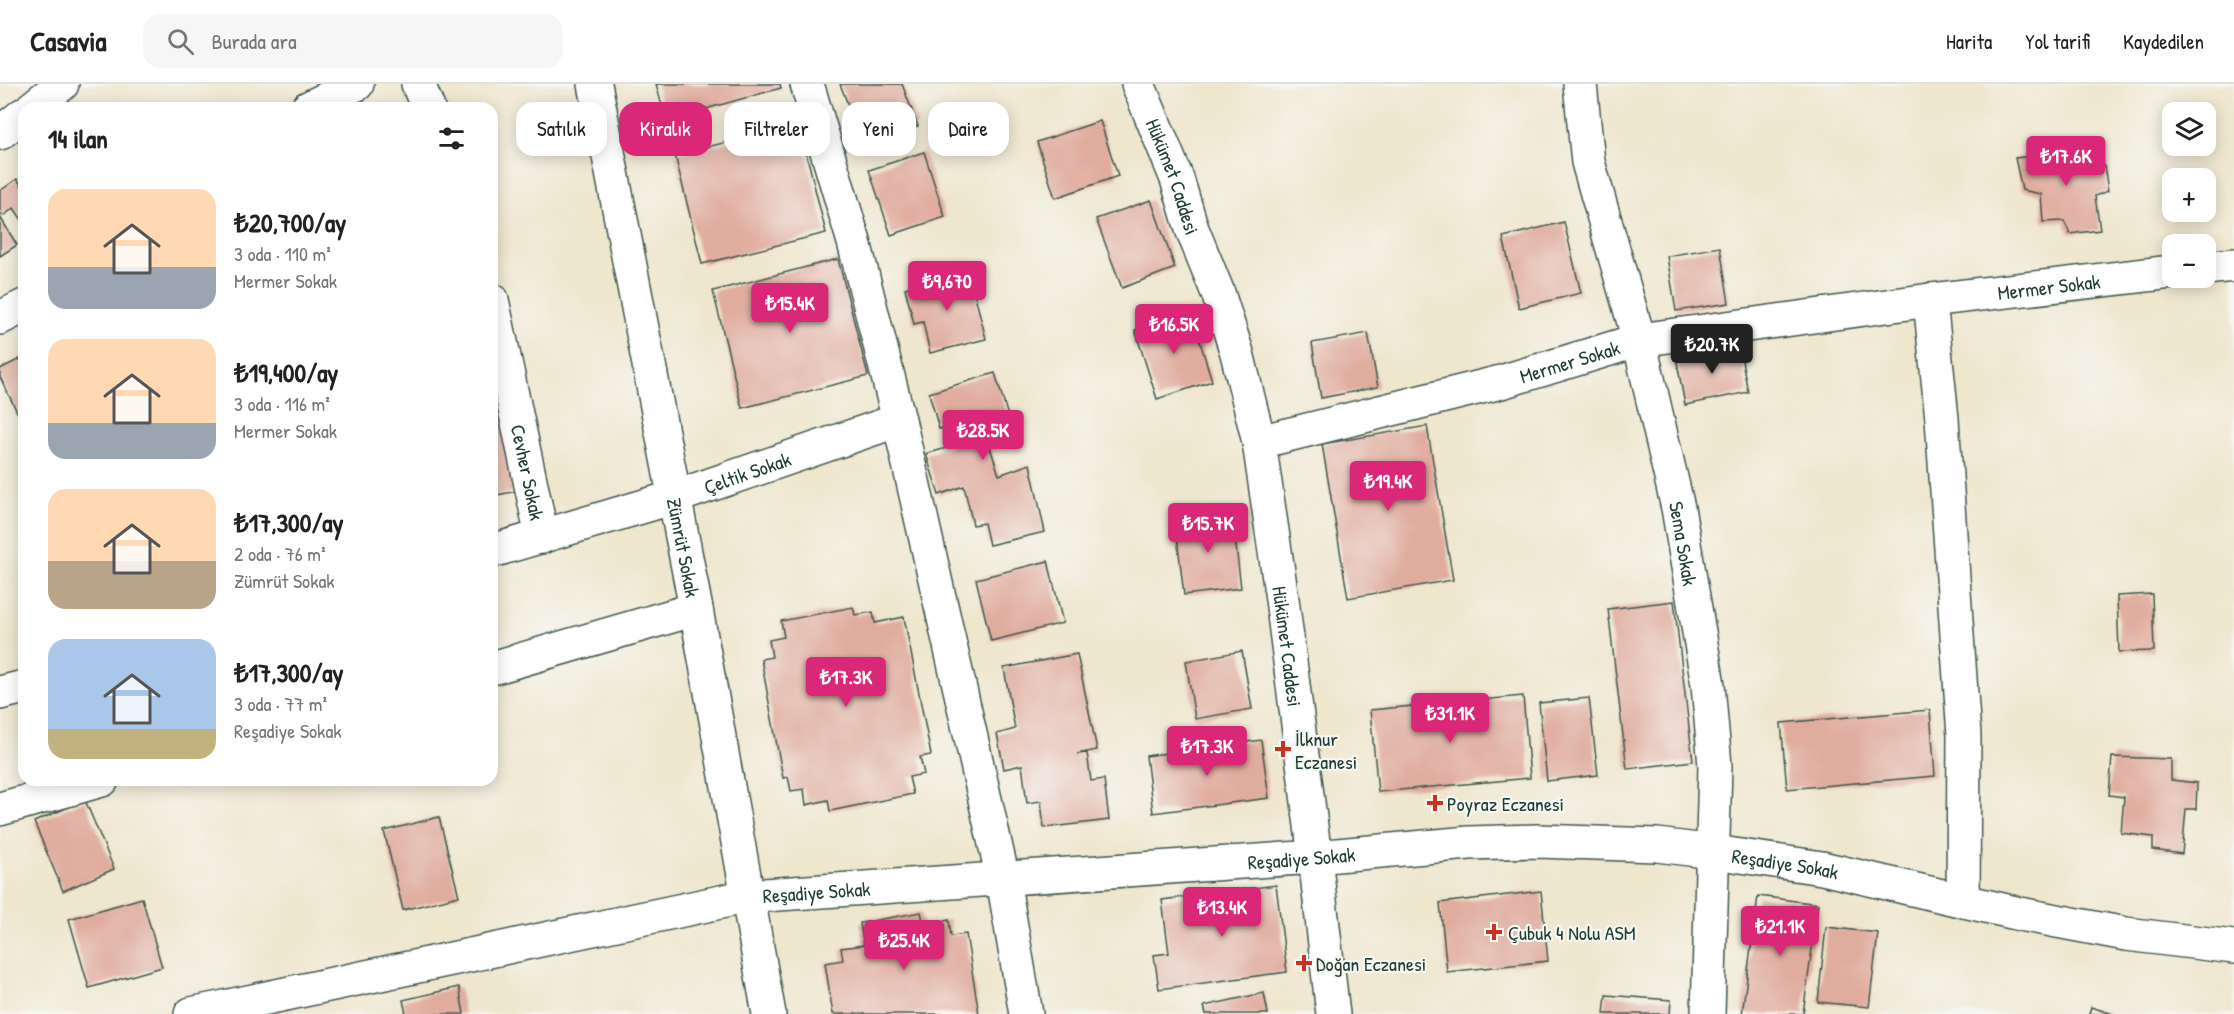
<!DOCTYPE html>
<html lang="tr">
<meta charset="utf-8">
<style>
body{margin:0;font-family:"Patrick Hand",sans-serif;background:#f6f6f6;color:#222;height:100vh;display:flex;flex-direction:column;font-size:22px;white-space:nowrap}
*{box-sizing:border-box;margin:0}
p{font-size:20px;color:#767676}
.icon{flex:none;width:33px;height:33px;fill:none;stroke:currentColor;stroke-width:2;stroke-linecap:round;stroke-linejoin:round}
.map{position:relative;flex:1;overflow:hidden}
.panel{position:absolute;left:18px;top:18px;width:480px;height:684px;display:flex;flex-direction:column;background:#fff;border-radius:18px;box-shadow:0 3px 15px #0003}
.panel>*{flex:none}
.hud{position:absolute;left:516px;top:18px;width:570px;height:54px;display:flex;gap:12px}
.fabs{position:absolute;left:2162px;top:18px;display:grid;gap:12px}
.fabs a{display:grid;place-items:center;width:54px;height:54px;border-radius:12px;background:#fff;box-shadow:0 3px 15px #0003;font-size:30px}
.price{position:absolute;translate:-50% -51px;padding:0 14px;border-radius:6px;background:#db2777;color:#fff;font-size:20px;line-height:39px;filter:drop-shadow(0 2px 3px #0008)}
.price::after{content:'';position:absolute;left:50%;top:36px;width:18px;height:14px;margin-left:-9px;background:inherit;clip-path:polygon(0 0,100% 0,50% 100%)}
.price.on{background:#222;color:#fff}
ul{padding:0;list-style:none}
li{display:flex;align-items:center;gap:18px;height:150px;padding:0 30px}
li span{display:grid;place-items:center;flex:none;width:168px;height:120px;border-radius:18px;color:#555}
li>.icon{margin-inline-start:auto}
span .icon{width:72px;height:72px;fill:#fffc;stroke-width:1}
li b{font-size:26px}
h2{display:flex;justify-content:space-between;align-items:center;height:72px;padding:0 30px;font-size:26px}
.tag{padding:0 21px;border-radius:18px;background:#fff;box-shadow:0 3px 15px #0003;font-size:21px;line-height:54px}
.tag.on{background:#db2777;color:#fff}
header{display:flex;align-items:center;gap:36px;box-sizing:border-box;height:84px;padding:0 30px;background:#fff;border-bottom:2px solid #e0e0e0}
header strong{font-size:28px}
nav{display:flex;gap:33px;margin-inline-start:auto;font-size:21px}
.search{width:420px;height:54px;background:#f6f6f6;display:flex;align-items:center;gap:15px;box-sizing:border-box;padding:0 21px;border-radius:18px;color:#767676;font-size:22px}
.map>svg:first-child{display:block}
.building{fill:#e0ac9e}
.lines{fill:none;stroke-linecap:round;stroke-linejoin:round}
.minor-casing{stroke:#3e564b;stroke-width:36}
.tertiary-casing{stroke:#3e564b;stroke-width:36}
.minor{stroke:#fff;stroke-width:33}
.tertiary{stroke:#fff;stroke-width:33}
.poi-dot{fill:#c8321e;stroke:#f6f6f2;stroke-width:2}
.labels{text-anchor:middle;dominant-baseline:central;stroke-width:4.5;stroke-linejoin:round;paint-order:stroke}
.street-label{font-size:20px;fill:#1f3d34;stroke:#f6f6f2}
.poi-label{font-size:20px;fill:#1f3d34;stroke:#f6f6f2;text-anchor:start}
</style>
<header>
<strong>Casavia</strong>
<div class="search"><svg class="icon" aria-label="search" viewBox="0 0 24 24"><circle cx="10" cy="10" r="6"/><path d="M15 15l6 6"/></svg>Burada ara</div>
<nav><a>Harita</a><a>Yol tarifi</a><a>Kaydedilen</a></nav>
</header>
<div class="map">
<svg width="2234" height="930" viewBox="0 0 2234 930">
<rect width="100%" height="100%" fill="#f6f6f2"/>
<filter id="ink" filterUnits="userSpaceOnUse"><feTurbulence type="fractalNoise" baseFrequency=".0167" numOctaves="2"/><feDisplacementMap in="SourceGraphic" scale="12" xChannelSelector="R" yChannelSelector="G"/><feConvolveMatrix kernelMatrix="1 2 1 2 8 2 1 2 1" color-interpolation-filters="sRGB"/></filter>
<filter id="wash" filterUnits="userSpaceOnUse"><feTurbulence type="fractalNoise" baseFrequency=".008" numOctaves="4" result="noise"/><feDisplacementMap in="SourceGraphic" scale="24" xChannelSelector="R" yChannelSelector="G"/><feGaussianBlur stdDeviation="1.35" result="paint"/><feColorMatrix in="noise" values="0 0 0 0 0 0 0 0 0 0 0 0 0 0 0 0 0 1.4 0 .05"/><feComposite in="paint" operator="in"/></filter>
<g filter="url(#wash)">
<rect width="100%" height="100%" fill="#efe6ce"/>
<g id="blocks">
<g class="building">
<polygon points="656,0 780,0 781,4 666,36"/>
<polygon points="840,0 902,0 918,42 864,62"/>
<polygon points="1100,37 1118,92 1055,114 1037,58"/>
<polygon points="799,40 826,149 702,180 675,71"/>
<polygon points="2094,66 2096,80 2104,81 2108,107 2095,112 2100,146 2070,150 2064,137 2043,138 2041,110 2022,106 2015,74"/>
<polygon points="924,68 945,133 891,151 869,86"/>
<polygon points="17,95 24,105 24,139 14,124 3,132 0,128 0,107"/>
<polygon points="1151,116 1175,184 1122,204 1096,135"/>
<polygon points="0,133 17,161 0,172"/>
<polygon points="1564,138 1581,209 1519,224 1503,153"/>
<polygon points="1720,163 1729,219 1676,227 1667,172"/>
<polygon points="838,175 868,292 742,324 713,207"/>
<polygon points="969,188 986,255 930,269 923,238 914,240 905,204"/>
<polygon points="1191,228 1212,297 1157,315 1135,246"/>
<polygon points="1368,249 1378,303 1321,314 1312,259"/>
<polygon points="1739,261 1748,308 1685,321 1676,273"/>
<polygon points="24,273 24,342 0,293 0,285"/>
<polygon points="995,289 1014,352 989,360 999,391 1030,380 1045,448 989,461 984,439 973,441 964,402 939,411 926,370 953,362 950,342 939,345 929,309"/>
<polygon points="507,328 522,406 492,412 492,330"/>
<polygon points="1427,342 1453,496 1348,514 1322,360"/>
<polygon points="1232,429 1241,504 1184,511 1175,436"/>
<polygon points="1048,477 1063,539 991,557 976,495"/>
<polygon points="2152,510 2154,567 2119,568 2117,512"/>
<polygon points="1674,517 1693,677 1627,685 1608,525"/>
<polygon points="853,523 855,531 873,528 875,539 904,533 931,671 920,673 924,690 909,693 913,710 830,727 828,716 806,721 804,705 791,707 788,693 783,694 761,575 772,573 769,556 784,553 781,537"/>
<polygon points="1242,567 1252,625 1195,635 1186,577"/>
<polygon points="1077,570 1097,666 1077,670 1087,669 1091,697 1104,695 1109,736 1044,744 1041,717 1027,719 1022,681 1004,685 997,650 1015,645 1004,584"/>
<polygon points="1523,612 1530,694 1378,708 1370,626"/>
<polygon points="1589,614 1598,691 1547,697 1539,619"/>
<polygon points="1930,626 1935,692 1787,705 1781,639"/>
<polygon points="1261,656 1269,714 1153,729 1146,672"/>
<polygon points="2112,673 2171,675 2171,696 2197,699 2196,725 2186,725 2182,770 2153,766 2153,753 2121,749 2124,713 2109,711"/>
<polygon points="85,716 114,785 63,807 34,738"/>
<polygon points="439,733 459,812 403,826 384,747"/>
<polygon points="1276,801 1287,888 1159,905 1154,871 1169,869 1162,816"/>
<polygon points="1541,807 1548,877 1447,888 1440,819"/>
<polygon points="1758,812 1818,820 1803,930 1742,930"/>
<polygon points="142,814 162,883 89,904 69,835"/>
<polygon points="921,828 924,841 949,836 951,852 966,850 979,930 833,930 825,879 843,876 841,864 864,861 860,839"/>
<polygon points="1826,843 1878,849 1869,923 1818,918"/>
<polygon points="459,903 464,930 406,930 403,916"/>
<polygon points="1264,909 1268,930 1206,930 1204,922"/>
<polygon points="1606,911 1671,916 1670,930 1604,930"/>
<polygon points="2091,923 2113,930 2089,930"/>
</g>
</g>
</g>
<g filter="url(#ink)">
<use href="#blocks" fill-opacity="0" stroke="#3e564b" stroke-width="1.5"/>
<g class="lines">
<g class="minor-casing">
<g id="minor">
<polyline points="418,0 428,24"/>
<path id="s1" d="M 595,0 L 696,525 L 769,930"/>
<polyline points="807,0 854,158 899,336 1003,795 1026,930"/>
<path id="s2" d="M 1580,0 L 1588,78 L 1639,256 L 1678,424 L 1708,601 L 1715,682 L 1708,930"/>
<polyline points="308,24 357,0"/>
<polyline points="2205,184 2234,181"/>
<path id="s3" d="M 492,216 L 542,453"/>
<polyline points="1930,216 1942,335 1964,652 1963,817"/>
<polyline points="0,234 24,222"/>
<path id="s4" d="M 1259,358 L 1501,298 L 1639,256 L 1930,216 L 2172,188"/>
<path id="s5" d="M 492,467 L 675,413 L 899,336"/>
<polyline points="492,584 696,525"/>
<polyline points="0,609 24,603"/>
<polyline points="0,725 102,696"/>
<path id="s6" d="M 191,930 L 749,812 L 1315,773 L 1469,759 L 1537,757 L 1657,761 L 1714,768 L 1822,784 L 2020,830 L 2126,850 L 2234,863"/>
</g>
</g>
<g class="tertiary-casing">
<g id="tertiary">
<path id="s7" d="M 1138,0 L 1177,95 L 1192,145 L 1218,209 L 1237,269 L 1259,358 L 1282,515 L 1315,773 L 1333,930"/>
<polyline points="32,24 62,0"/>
<polyline points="0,49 24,30"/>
</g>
</g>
<use href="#minor" class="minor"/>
<use href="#tertiary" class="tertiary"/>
</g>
</g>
<g class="poi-dot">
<path d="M1280 656h6v6h6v6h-6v6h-6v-6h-6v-6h6z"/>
<path d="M1432 710h6v6h6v6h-6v6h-6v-6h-6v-6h6z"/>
<path d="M1491 839h6v6h6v6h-6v6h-6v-6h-6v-6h6z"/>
<path d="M1301 870h6v6h6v6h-6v6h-6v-6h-6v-6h6z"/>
</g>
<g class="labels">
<g class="street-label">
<text stroke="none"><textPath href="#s7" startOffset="99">Hükümet Caddesi</textPath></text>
<text stroke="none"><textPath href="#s4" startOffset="807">Mermer Sokak</textPath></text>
<text stroke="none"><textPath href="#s4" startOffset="321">Mermer Sokak</textPath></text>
<text stroke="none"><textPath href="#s3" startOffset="176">Cevher Sokak</textPath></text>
<text stroke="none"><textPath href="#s5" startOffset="267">Çeltik Sokak</textPath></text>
<text stroke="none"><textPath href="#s2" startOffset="472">Sema Sokak</textPath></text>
<text stroke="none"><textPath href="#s1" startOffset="472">Zümrüt Sokak</textPath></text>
<text stroke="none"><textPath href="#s7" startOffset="585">Hükümet Caddesi</textPath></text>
<text stroke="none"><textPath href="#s6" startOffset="1124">Reşadiye Sokak</textPath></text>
<text stroke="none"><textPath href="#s6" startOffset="1610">Reşadiye Sokak</textPath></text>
<text stroke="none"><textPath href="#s6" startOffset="638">Reşadiye Sokak</textPath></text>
</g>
<g class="poi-label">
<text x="1295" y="654">İlknur<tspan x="1295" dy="23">Eczanesi</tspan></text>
<text x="1447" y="719">Poyraz Eczanesi</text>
<text x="1508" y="848">Çubuk 4 Nolu ASM</text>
<text x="1316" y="879">Doğan Eczanesi</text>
</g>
</g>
</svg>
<div class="fabs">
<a><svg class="icon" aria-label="layers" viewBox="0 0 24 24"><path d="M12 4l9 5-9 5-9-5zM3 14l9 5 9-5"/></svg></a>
<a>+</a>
<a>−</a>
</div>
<b class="price" style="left:2066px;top:103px">₺17.6K</b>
<b class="price" style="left:947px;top:228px">₺9,670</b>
<b class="price" style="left:790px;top:250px">₺15.4K</b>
<b class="price" style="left:1174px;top:271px">₺16.5K</b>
<b class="price on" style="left:1712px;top:291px">₺20.7K</b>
<b class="price" style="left:983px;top:377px">₺28.5K</b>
<b class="price" style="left:1388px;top:428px">₺19.4K</b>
<b class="price" style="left:1208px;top:470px">₺15.7K</b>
<b class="price" style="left:846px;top:624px">₺17.3K</b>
<b class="price" style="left:1450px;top:660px">₺31.1K</b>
<b class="price" style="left:1207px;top:693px">₺17.3K</b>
<b class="price" style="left:1222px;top:854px">₺13.4K</b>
<b class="price" style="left:1780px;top:873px">₺21.1K</b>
<b class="price" style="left:904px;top:887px">₺25.4K</b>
<div class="hud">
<a class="tag">Satılık</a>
<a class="tag on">Kiralık</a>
<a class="tag">Filtreler</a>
<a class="tag">Yeni</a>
<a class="tag">Daire</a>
</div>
<section class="panel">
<h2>14 ilan<svg class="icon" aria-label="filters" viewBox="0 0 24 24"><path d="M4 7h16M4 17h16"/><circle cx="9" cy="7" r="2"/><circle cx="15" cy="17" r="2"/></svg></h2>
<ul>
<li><span style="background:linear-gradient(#ffd9b3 65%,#9aa5b1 0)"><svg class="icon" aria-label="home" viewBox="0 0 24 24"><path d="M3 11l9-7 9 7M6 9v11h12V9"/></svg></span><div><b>₺20,700/ay</b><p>3 oda · 110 m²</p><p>Mermer Sokak</p></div></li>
<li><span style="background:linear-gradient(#ffd9b3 70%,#9aa5b1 0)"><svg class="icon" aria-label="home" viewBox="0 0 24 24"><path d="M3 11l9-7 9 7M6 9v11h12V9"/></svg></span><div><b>₺19,400/ay</b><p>3 oda · 116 m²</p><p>Mermer Sokak</p></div></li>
<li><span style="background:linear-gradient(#ffd9b3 60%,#b9a48a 0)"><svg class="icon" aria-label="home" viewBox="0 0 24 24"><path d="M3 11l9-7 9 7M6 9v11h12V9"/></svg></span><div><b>₺17,300/ay</b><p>2 oda · 76 m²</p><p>Zümrüt Sokak</p></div></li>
<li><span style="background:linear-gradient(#a9c7e8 75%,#c2b280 0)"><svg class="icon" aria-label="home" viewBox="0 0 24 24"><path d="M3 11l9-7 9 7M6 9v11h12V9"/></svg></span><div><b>₺17,300/ay</b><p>3 oda · 77 m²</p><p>Reşadiye Sokak</p></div></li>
</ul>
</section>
</div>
